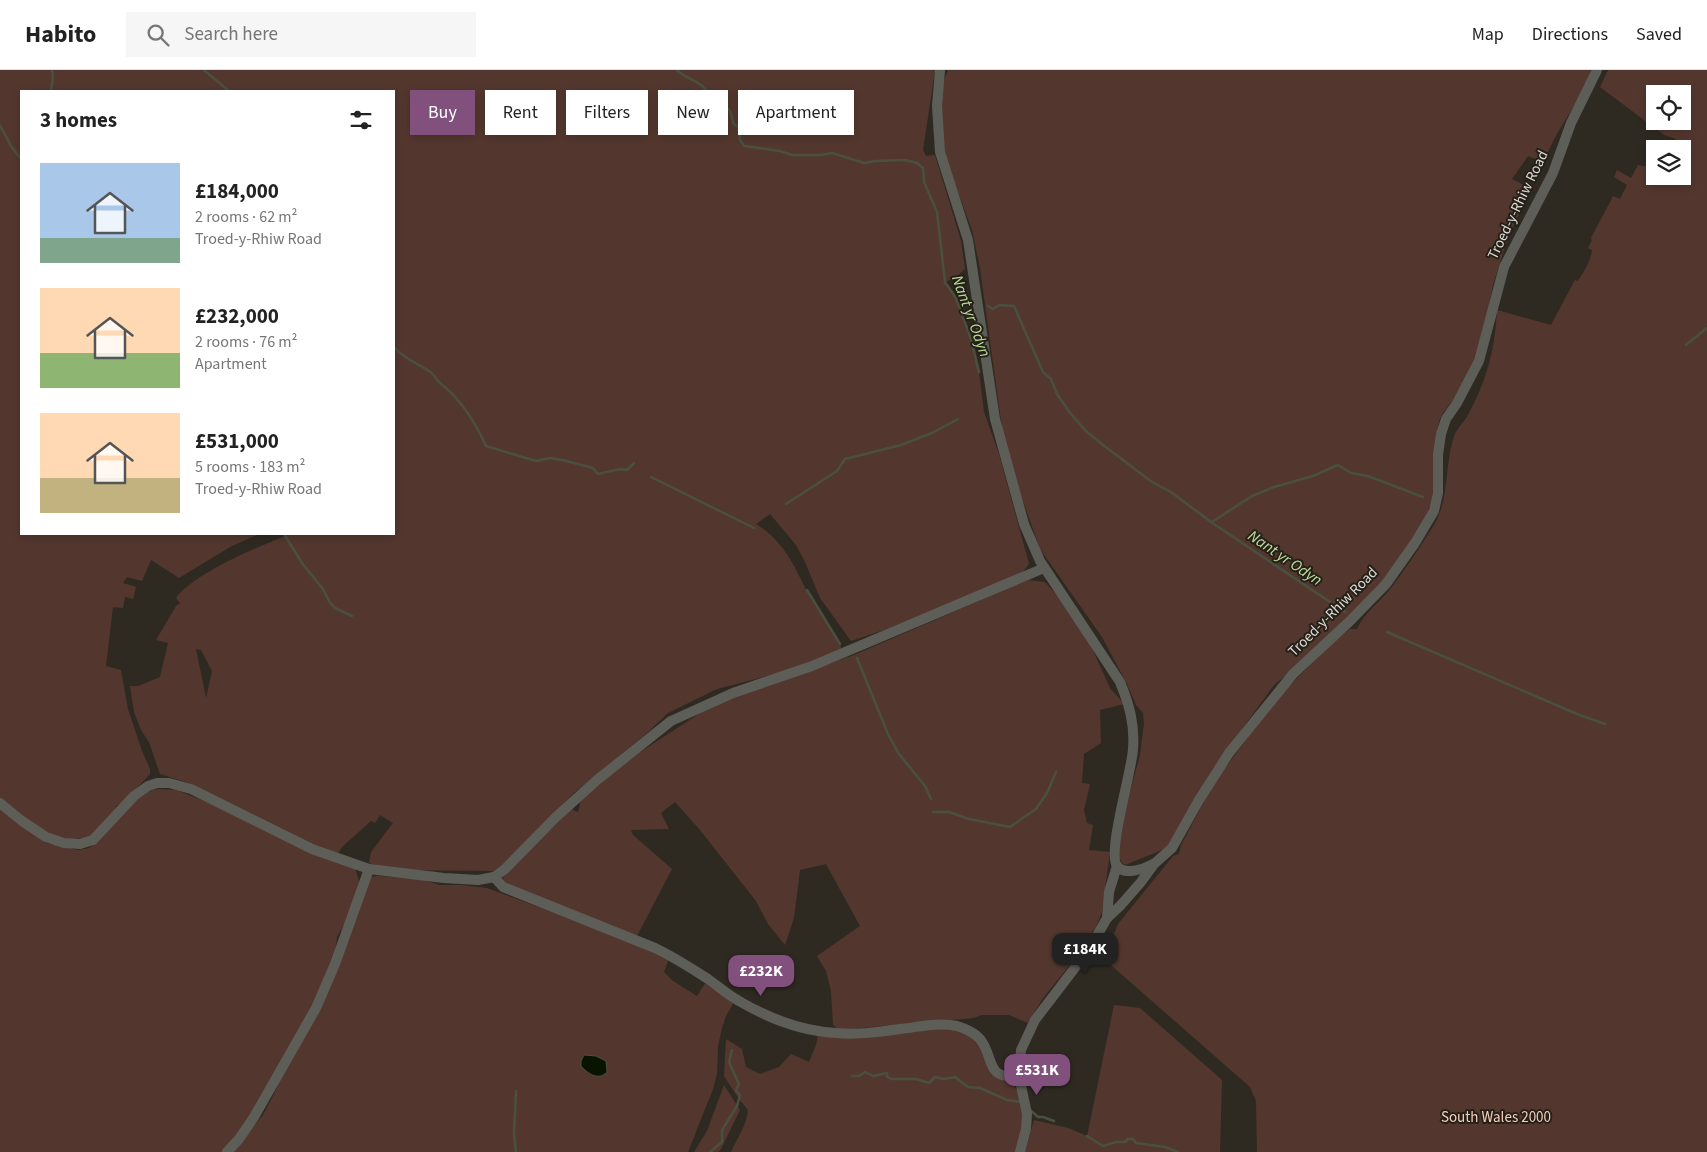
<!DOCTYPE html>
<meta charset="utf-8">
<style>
body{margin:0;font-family:"Source Sans 3",sans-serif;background:#f6f6f6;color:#222;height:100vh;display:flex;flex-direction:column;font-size:19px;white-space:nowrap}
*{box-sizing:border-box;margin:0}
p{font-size:16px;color:#767676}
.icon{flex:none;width:28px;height:28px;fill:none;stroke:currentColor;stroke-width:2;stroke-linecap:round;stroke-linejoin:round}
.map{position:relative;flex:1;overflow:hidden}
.side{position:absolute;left:20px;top:20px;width:375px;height:445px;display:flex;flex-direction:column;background:#fff;border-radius:0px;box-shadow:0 2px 8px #0003}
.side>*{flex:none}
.hud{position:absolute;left:410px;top:20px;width:475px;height:45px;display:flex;gap:10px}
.fabs{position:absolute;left:1646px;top:15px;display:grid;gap:10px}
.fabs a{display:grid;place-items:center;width:45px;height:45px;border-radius:0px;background:#fff;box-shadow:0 2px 8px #0003;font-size:25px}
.price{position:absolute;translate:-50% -42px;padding:0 11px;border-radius:10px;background:#81507d;color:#fff;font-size:16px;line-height:32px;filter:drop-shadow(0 1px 2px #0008)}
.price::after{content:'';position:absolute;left:50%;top:30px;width:15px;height:11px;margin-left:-8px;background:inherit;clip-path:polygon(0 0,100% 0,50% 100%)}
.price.on{background:#222;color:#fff}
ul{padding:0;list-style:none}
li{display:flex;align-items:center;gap:15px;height:125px;padding:0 20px}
li span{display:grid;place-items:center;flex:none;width:140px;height:100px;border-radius:0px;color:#555}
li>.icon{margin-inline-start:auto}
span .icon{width:60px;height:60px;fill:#fffc;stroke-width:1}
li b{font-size:21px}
h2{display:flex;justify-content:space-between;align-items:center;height:60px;padding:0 20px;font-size:21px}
.chip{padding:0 18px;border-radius:0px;background:#fff;box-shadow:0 2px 8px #0003;font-size:18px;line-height:45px}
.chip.on{background:#81507d;color:#fff}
header{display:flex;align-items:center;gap:30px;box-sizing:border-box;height:70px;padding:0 25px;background:#fff;border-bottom:1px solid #e0e0e0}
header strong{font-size:24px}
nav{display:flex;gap:28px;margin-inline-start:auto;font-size:18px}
.search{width:350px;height:45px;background:#f6f6f6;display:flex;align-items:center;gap:12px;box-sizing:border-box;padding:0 18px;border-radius:0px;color:#767676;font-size:19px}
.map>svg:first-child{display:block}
.green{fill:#53372e;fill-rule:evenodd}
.water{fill:#091400;stroke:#495040}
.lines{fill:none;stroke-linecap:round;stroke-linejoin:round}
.stream{stroke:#495040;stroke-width:2.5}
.minor{stroke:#5e5e59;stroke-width:10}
.labels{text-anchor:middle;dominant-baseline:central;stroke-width:4;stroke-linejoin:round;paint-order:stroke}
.street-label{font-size:15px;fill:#dfdcd6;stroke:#252118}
.park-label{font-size:15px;fill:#fbcdbe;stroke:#252118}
.water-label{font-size:16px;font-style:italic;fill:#bedd9b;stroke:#252118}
</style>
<header>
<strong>Habito</strong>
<div class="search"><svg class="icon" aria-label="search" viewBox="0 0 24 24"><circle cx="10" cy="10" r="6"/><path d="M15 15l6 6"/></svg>Search here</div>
<nav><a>Map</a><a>Directions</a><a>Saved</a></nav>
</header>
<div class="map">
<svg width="1707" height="1082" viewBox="0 0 1707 1082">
<rect width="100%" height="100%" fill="#2f2a21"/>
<g class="green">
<path d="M 0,0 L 935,0 L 923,80 L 926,86 L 935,85 L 961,171 L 965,199 L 955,208 L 945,212 L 956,228 L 971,269 L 979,302 L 984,342 L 999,384 L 1029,494 L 1021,504 L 884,560 L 851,571 L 820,528 L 805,492 L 796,475 L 770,444 L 756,454 C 791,476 796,505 816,537 C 825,551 837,564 842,580 L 778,603 L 717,619 L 668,643 L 647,663 L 574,723 L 505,793 L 493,801 L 398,800 L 386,799 L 369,793 L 371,782 L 393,753 L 380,745 L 375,753 L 371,751 L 342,777 L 337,785 L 316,777 L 189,713 L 160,704 L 149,672 L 141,660 L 134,642 L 130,616 L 138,616 L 160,607 L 168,573 L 156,570 L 176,536 L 180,533 L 176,528 C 182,519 192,513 200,507 C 228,490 255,478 285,466 L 284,464 L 394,464 L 394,21 L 21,21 L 21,464 L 259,464 L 230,477 L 179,508 L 151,490 L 142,511 L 127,507 L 123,513 L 136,517 L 133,529 L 125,527 L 123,538 L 113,537 L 106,596 L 121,600 L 128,639 L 142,681 L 150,699 L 150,704 L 122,734 L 116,736 L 115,742 L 94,766 L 87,768 L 70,769 L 53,765 L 40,759 L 0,728 ZM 196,579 L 201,580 L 212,601 L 206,628 Z"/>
<path d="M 948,0 L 1591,0 C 1584,21 1573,38 1561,57 C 1554,68 1549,80 1543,92 L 1528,86 L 1512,109 L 1531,119 L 1508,167 L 1493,215 L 1485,256 L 1474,295 L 1460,320 L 1443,343 L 1439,351 L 1434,378 L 1435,402 L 1432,430 L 1428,442 L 1413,469 L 1380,515 L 1297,596 L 1274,615 L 1212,700 L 1167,778 L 1125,795 L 1122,793 L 1119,786 L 1119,777 L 1126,737 L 1140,685 L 1144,653 L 1143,643 L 1136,635 L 1127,614 L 1102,567 L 1040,479 L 1005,380 L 980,198 L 972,160 L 947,92 L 944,76 L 941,38 L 942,15 Z"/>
<path d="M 1608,0 L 1707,0 L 1707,1082 L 1257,1082 L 1256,1031 L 1250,1017 L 1104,889 L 1118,854 L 1173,786 L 1179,784 L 1181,775 L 1214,713 L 1279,626 L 1336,570 L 1350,559 L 1357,559 C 1364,543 1380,532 1391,518 C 1406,498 1421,476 1434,455 C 1450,428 1444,396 1454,367 C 1456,359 1464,352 1468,345 C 1487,310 1495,279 1497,240 L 1551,255 L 1575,210 L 1578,211 C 1584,201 1591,191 1592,180 L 1588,178 L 1592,170 L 1591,168 L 1611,130 L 1613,126 L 1620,129 L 1627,115 L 1614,107 L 1617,100 L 1631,108 L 1638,95 L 1650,97 L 1655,100 L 1655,106 L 1682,106 L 1682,79 L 1672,79 L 1676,69 L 1664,65 L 1600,17 ZM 1655,24 L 1682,24 L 1682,51 L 1655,51 Z"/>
<polygon points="1028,510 1045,512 1064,533 1092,578 1110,618 1124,634 1100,640 1101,673 1084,684 1082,713 1090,714 1084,740 1087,753 1093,755 1089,780 1110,782 1102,842 1096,857 1074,890 1043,928 1028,953 1009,945 981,945 974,948 839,960 833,955 831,921 826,901 817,886 860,856 826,794 800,800 794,848 785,875 768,854 756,831 700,760 675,732 661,743 669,759 631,760 633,765 672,799 637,866 504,814 503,806 571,739 578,742 581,730 628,690 705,640 737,626 854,585"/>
<polygon points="158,719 177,720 206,732 355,798 359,811 357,823 346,851 337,867 335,882 317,930 255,1040 224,1082 0,1082 0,738 46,773 78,780 89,778 98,772 133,731 150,721"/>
<polygon points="377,806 420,809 440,815 461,815 487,818 552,842 669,888 664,902 673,911 697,926 706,912 734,932 726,946 722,958 718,976 717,1004 713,1019 688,1082 231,1082 263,1045 273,1026 370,807"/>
<polygon points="1114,935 1140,938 1222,1010 1220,1082 1025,1082 1034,1050 1068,1058 1087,1066"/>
<path d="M 931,958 L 957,959 L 979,972 L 997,1005 L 1011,1012 L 1018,1021 L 1024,1042 L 1017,1082 L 731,1082 C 737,1068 747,1055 748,1040 L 739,1029 L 724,1006 L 726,969 L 742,979 L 746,997 L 760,1004 L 779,997 L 791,984 L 809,992 L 816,975 L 818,965 Z"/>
<polygon points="724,1015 740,1040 721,1079 718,1082 694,1082 707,1061"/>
</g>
<path class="water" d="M 584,985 L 596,986 L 606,991 L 607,1002 C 599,1011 588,1004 581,996 L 581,991 Z"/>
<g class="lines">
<g class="stream">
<polyline points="204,0 229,21"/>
<path d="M 677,0 C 684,7 693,9 701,15 C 706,19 710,25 715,30 C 727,41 730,33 733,53 L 738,57 L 740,70 L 744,76 L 780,81 L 792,85 L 821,85 L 832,83 L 864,93 L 875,91 L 905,90 L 917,93 L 923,98 L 924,112 L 937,142 L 945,212 L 956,228 L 971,269 L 979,302"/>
<polyline points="51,21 53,7 52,0"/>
<polyline points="0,55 11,76 21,89"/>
<polyline points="988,236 993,239 999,235 1014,236 1043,302 1051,309 1057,324 1070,343 1086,361 1103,375 1152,412 1171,422 1211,452 1345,542"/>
<polyline points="1686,275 1707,258"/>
<path d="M 394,277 C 404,289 417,293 429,301 C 434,304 436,309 440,313 C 461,329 475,352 486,376 L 536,391 L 550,388 L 562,390 L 593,398 L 598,404 L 620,399 L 627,400 L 634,393"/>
<polyline points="651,407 754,458"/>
<polyline points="786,434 837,401 845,389 901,375 932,363 958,349"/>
<polyline points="1212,452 1252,426 1274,417 1313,406 1338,395 1351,403 1368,406 1423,427"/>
<polyline points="284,464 302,493 323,519 329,531 335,538 352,546"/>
<polyline points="807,520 840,574"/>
<polyline points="1387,562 1577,644 1605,654"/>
<polyline points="857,588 888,664 899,684 925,716 931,729"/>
<polyline points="933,742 949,742 969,749 1010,757 1036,739 1047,723 1056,702"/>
<polyline points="852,1006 859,1006 865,1002 873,1006 887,1003 887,1007 891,1009 916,1009 929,1013 935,1007 944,1009 955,1007 968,1017 980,1018 1007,1030 1021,1032"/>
<polyline points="516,1021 514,1064 516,1082"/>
<polyline points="1029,1039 1038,1047 1043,1047 1054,1051"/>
<polyline points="1087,1066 1103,1076 1116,1072 1125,1072 1128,1069 1133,1069 1136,1073 1165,1077 1178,1082"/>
<polyline points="710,1082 722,1072 722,1060 737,1036 740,1025 736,1020 739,1014 729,992 732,980"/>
</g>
<g class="minor">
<path d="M 940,0 L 937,36 L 940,82 L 968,170 L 995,349 L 1024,454 L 1040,491 L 1120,612 C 1129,634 1135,654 1133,679 C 1132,701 1107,782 1117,796 C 1124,806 1144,799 1153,794"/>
<polyline points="0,733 22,751 46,767 64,773 80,774 93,770 134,726 148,716 157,713 169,713 191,719 312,779 369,799 444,808 478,810 494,807 505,799 556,747 597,710 671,651 733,623 812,596 1044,498"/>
<path d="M 494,807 L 503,817 L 655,878 C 674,887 691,898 708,909 C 718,916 728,925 739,931 C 768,948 802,961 836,963 C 858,965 879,962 900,959 C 919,957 938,952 957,956 C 964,958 975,963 980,969 C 995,987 984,1010 1019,1006"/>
<polyline points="1107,848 1120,836 1141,812 1154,794 1172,778 1199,730 1229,683 1293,604 1350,551 1386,514 1415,473 1434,441 1438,423 1438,385 1441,364 1446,349 1457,333 1479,291 1504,197 1553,103 1571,53 1597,0"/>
<polyline points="227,1082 239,1069 254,1047 316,938 335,894 369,799"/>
<polyline points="1020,1082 1026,1059 1027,1044 1019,1006 1021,980 1035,950 1090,878 1107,848 1109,822 1117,796"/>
</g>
</g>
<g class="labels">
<g class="street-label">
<text transform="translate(1518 135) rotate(-64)">Troed-y-Rhiw Road</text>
<text transform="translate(1333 542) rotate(-45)">Troed-y-Rhiw Road</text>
</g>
<g class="park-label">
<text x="1496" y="1047">South Wales 2000</text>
</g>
<g class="water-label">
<text transform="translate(971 246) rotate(70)">Nant yr Odyn</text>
<text transform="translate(1285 488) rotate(34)">Nant yr Odyn</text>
</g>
</g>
</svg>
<div class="fabs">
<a><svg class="icon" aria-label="locate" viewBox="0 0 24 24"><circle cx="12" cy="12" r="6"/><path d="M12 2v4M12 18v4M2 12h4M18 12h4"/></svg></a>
<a><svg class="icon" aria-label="layers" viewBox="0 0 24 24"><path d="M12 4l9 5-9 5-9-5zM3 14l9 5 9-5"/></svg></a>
</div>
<b class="price on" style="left:1085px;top:905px">£184K</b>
<b class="price" style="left:761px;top:927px">£232K</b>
<b class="price" style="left:1037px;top:1026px">£531K</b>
<div class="hud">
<a class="chip on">Buy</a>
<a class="chip">Rent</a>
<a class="chip">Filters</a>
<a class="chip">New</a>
<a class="chip">Apartment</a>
</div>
<section class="side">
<h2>3 homes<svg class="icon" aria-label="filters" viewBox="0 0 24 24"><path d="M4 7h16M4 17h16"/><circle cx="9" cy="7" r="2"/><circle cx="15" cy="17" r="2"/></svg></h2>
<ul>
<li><span style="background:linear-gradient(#a9c7e8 75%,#7fa58c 0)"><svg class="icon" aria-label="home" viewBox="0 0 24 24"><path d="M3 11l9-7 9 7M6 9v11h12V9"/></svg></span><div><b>£184,000</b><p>2 rooms · 62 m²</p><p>Troed-y-Rhiw Road</p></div></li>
<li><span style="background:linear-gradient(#ffd9b3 65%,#8fb573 0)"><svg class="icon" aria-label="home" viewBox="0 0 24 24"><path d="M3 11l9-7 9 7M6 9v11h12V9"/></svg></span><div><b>£232,000</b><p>2 rooms · 76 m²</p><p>Apartment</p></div></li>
<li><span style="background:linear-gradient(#ffd9b3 65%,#c2b280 0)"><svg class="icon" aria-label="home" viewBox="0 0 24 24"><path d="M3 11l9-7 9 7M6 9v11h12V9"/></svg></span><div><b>£531,000</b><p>5 rooms · 183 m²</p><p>Troed-y-Rhiw Road</p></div></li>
</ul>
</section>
</div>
